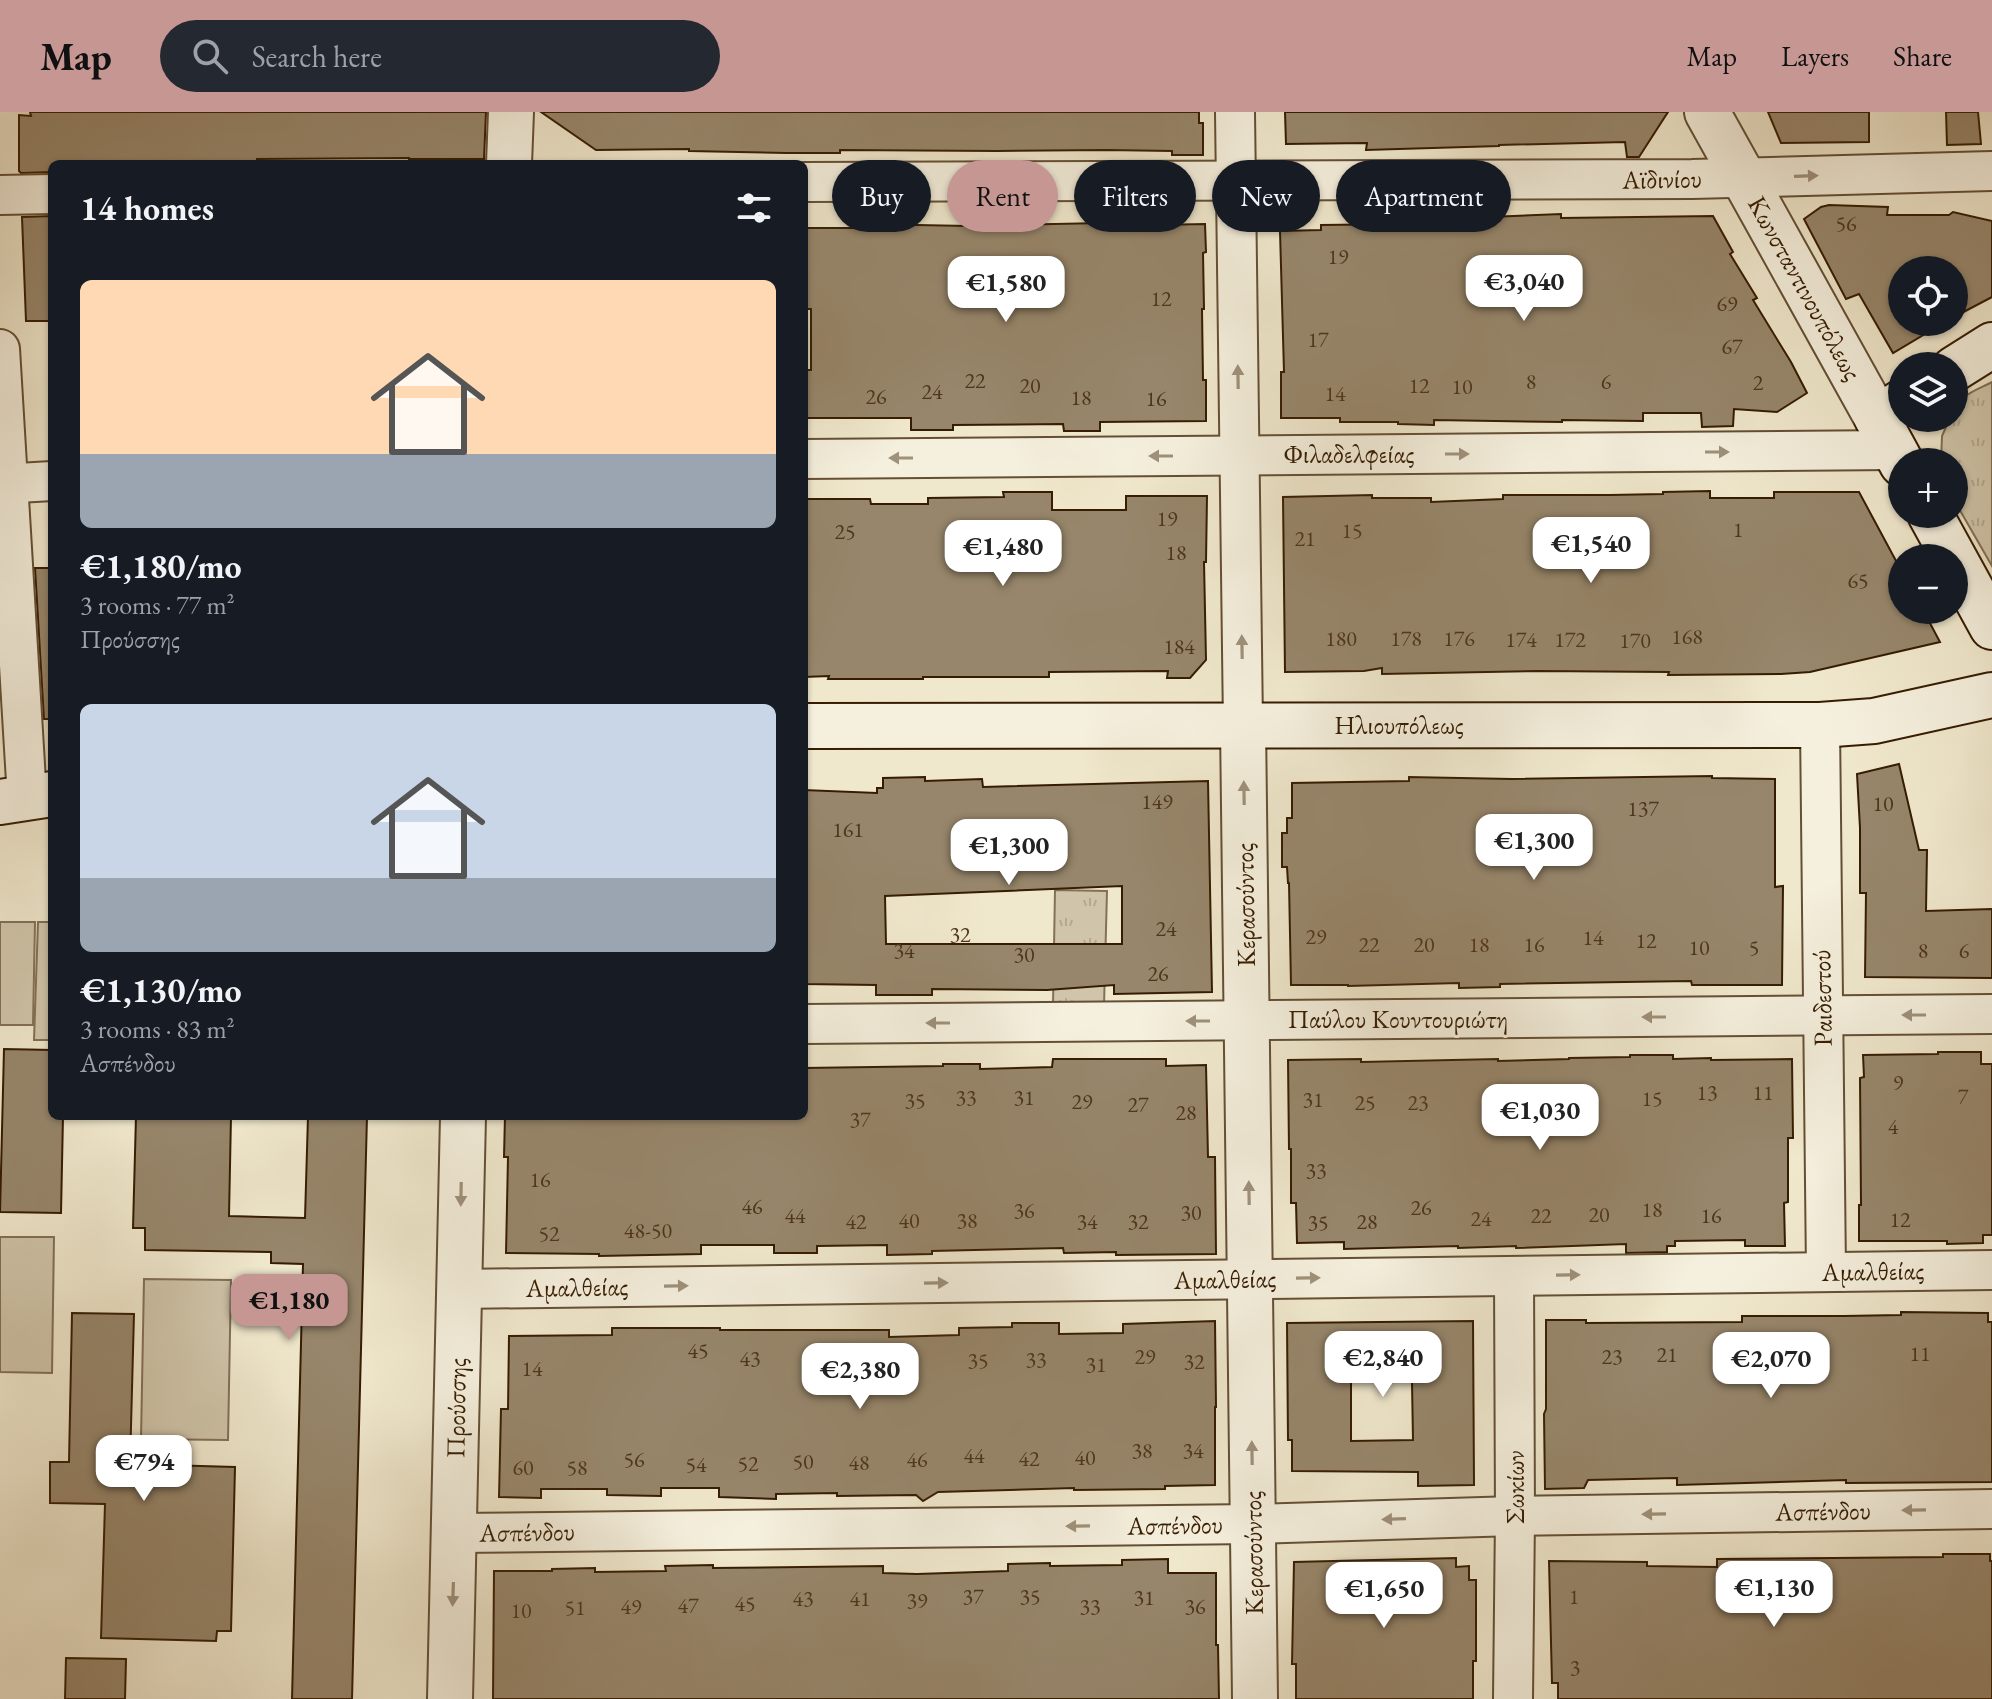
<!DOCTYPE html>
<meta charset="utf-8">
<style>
body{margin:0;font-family:"EB Garamond",serif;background:#242831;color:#f1f3f6;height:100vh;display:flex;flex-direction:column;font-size:30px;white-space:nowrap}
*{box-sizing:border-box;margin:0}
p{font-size:26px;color:#9ea1a6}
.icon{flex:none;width:44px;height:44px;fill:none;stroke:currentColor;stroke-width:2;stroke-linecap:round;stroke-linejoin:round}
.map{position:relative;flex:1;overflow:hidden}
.drawer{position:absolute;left:48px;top:48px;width:760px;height:960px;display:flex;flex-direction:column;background:#171b24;border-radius:12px;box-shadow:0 2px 6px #0004}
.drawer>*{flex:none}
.hud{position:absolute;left:832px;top:48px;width:760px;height:72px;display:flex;gap:16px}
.tools{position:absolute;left:1888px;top:144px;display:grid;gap:16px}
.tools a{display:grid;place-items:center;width:80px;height:80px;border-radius:50%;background:#171b24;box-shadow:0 2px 6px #0004;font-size:40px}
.price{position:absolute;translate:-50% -68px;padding:0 18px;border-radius:16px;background:#fff;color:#222;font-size:26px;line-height:52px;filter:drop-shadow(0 2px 4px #0008)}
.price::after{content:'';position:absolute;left:50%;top:48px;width:24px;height:18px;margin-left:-12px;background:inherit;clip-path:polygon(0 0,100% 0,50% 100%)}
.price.current{background:#c59692;color:#111}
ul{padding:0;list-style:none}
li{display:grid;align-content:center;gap:16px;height:424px;padding:0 32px}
li span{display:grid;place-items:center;height:248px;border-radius:12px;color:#555}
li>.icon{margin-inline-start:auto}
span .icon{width:144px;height:144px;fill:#fffc;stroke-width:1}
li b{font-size:34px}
h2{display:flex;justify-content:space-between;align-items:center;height:96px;padding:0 32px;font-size:34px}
.chip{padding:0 28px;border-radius:36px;background:#171b24;box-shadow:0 2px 6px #0004;font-size:28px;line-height:72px}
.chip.current{background:#c59692;color:#111}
header{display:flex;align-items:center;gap:48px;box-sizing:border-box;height:112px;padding:0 40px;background:#c59692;color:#111}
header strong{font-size:38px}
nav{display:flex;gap:44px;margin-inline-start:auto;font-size:28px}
.search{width:560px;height:72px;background:#242831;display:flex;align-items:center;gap:20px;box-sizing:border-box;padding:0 28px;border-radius:44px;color:#9ea1a6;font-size:30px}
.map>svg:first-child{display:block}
.green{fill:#d0c5aa;stroke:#837056;stroke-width:2}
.park{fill:url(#park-tufts);stroke:#837056;stroke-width:2}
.building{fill:#97866b;stroke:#361c01;stroke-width:2;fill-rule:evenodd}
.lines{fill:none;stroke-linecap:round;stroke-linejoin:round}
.minor-casing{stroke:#644f34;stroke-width:42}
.tertiary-casing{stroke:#644f34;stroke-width:48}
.secondary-casing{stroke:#361c01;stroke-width:48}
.minor{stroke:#f5f0de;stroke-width:38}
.tertiary{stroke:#f5f0de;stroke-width:44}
.secondary{stroke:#f5f0de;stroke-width:44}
.oneway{fill:#9f917b}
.labels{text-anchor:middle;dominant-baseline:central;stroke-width:6;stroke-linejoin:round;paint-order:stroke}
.number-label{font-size:22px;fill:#4e361c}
.street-label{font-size:26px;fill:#361c01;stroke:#f5f0de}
</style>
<header>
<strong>Map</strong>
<div class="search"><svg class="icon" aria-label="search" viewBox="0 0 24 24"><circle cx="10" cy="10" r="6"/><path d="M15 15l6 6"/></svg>Search here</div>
<nav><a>Map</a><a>Layers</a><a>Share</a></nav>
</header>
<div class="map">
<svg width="1992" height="1587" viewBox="0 0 1992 1587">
<defs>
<pattern id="park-tufts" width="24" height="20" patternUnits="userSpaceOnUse" patternTransform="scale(2)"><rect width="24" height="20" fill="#d0c5aa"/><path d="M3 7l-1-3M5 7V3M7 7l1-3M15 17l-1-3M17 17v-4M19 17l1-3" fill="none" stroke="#b3a990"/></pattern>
</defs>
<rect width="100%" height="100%" fill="#f0e8cd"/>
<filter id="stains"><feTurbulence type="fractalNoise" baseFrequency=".0025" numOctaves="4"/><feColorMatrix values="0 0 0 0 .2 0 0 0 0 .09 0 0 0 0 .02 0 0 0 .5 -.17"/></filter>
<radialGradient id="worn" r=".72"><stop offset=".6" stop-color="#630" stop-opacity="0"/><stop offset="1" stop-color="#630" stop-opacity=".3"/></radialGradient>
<g class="green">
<polygon points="0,810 35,810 33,913 0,913"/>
<polygon points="38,810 52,810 52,928 34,928"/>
<polygon points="0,1125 54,1125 52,1261 0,1260"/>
<polygon points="144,1167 231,1168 228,1328 141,1327"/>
</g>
<g class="park">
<path d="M 1992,270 L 1992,454 L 1954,388 L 1954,350 L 1941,350 L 1942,324 L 1950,306 L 1954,306 C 1954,284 1975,279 1992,270 Z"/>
<polygon points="1055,778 1107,779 1104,894 1053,893"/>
</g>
<g class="building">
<polygon points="30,0 486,0 484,47 409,47 409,46 257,47 257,52 52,52 52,60 21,61 19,59 19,3 31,4"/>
<polygon points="541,0 1199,0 1199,11 1203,11 1203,43 1172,43 1172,39 1107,38 997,39 840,38 840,41 786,41 689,39 689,37 596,38"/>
<polygon points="1285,0 1668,0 1639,45 1627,45 1625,30 1499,33 1499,34 1366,38 1367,31 1286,32"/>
<polygon points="1768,0 1869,0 1869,30 1781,31"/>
<polygon points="1946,0 1978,0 1981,32 1947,33"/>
<polygon points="1829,93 1888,95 1887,103 1949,103 1953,100 1992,109 1992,185 1954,205 1954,158 1902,158 1902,210 1945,210 1893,241 1859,182 1846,187 1804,107 1821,95"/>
<polygon points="1561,102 1561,106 1713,104 1733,140 1730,142 1757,186 1753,188 1791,250 1807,281 1777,300 1734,297 1733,314 1702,315 1701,301 1643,301 1643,309 1562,308 1562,310 1434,308 1434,313 1398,312 1398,310 1340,310 1340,306 1281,306 1281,260 1284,260 1280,119 1321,118 1321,113 1402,112 1402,108 1490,108 1489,105"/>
<polygon points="52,104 52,209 26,209 22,105"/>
<polygon points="968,110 1009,110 1009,113 1103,111 1103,114 1205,112 1206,140 1203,141 1204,197 1202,197 1203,268 1206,268 1206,309 1100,310 1100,319 1064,319 1063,312 953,313 953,318 911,318 911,306 804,306 804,258 811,258 811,197 804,197 804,116 866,116 866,112 968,114"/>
<polygon points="1710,379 1710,386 1774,386 1774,380 1859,380 1902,460 1902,498 1923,498 1940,530 1810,560 1781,562 1668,563 1669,560 1537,559 1382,562 1382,556 1364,559 1285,560 1283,385 1372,383 1372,386 1431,386 1431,390 1503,387 1503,383 1610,383 1663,382 1663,380"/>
<polygon points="1003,380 1052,380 1052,398 1126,398 1126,384 1207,384 1206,450 1204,450 1206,548 1190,566 1167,566 1168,559 1049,560 1049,565 923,565 923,567 828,567 829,564 804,565 804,387 870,387 871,392 928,392 928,386 1004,385"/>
<polygon points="35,456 52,456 52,607 44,607"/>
<polygon points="1899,652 1919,738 1927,738 1926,799 1992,797 1992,866 1865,865 1866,781 1860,781 1860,716 1857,662"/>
<polygon points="1712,664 1712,666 1775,667 1775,775 1783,774 1782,873 1692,873 1691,869 1500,872 1500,875 1459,876 1459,871 1348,874 1348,873 1291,873 1289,771 1288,771 1287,755 1282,755 1282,721 1287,721 1287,706 1292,706 1292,671 1409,669 1409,665 1512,667"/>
<path d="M 925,665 L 925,669 L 982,667 L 983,675 L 1208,669 L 1212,880 L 1114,882 L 1114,873 L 1047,878 L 932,877 L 932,883 L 876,883 L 876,873 L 804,872 L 804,678 L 877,681 L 877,676 L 883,676 L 883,666 ZM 1122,774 L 1122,832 L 886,832 L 885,784 Z"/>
<polygon points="4,937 52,938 52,1004 63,1004 61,1101 0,1100"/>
<polygon points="1938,940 1981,940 1981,952 1992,952 1992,1123 1983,1123 1983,1131 1947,1132 1947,1129 1859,1129 1859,1093 1861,1093 1860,966 1864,965 1863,943 1938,942"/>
<polygon points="1630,943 1673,943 1673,947 1711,946 1711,948 1792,947 1793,1026 1788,1026 1788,1090 1784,1091 1785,1134 1745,1134 1745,1128 1675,1129 1675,1134 1667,1134 1667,1140 1626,1141 1626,1132 1516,1136 1516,1134 1458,1136 1458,1134 1344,1137 1344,1130 1297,1131 1296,1091 1291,1091 1291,1037 1289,1037 1288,948 1361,947 1361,950 1498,947 1498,949 1569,947 1569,946 1630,945"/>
<polygon points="1053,947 1166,947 1166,954 1206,953 1208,1045 1215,1045 1216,1142 1116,1143 1116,1140 1064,1141 1063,1136 932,1139 932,1142 887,1143 887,1133 817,1134 817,1141 774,1141 774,1133 701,1133 701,1142 599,1144 599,1142 506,1141 508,1045 504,1045 505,1004 804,1004 804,956 943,954 943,952 980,952 980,957 1052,955"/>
<polygon points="136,1004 231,1004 229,1104 305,1106 308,1004 367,1004 352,1587 292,1587 303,1152 271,1151 271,1140 145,1138 145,1116 133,1116"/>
<polygon points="1901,1200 1988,1201 1988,1210 1992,1210 1992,1370 1846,1371 1846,1368 1677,1373 1677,1366 1588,1368 1584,1376 1545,1377 1544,1302 1546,1297 1546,1208 1586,1208 1586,1211 1742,1210 1742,1204 1844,1204 1901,1203"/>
<polygon points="72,1201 134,1202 130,1352 235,1355 231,1519 217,1519 216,1529 101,1526 105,1392 50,1391 50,1350 69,1350"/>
<polygon points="1215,1209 1216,1295 1215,1295 1215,1373 1165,1374 1165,1377 1074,1378 1074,1376 938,1380 923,1389 916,1383 837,1384 837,1381 776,1382 776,1387 719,1385 719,1376 661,1376 661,1384 607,1383 607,1377 541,1377 541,1386 499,1385 501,1297 508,1297 509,1224 612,1223 612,1216 720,1216 720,1218 889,1218 889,1225 959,1223 959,1216 1012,1215 1012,1211 1059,1211 1059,1222 1123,1221 1123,1212"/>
<path d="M 1473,1209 L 1474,1373 L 1418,1374 L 1418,1360 L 1292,1359 L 1292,1328 L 1288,1328 L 1287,1211 ZM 1351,1270 L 1412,1270 L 1413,1328 L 1351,1329 Z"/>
<polygon points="1943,1442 1990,1442 1990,1449 1992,1449 1992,1587 1558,1587 1558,1571 1552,1571 1549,1449 1647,1450 1647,1454 1717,1455 1717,1447 1943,1445"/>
<polygon points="1456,1446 1456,1455 1469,1454 1469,1468 1476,1468 1476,1549 1473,1549 1473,1587 1296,1587 1296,1552 1292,1552 1294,1450"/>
<polygon points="1168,1447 1168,1461 1216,1461 1216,1533 1218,1533 1219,1587 493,1587 494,1459 552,1459 552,1457 595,1456 595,1460 666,1459 665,1454 713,1453 713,1456 883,1454 883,1461 917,1462 1008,1459 1008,1452 1050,1451 1050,1454 1122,1453 1122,1448"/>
<polygon points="66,1546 126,1547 125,1587 65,1587"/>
</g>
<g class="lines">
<g class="minor-casing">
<g id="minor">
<polyline points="1235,0 1243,613"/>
<polyline points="804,70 1692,67 1992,59"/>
<polyline points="0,83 52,82"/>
<polyline points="0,237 27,686"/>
<polyline points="804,347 1894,338"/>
<polyline points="0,372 52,369"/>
<polyline points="1820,613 1826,1160"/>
<polyline points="804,912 1992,902"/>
<polyline points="458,1177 1992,1158"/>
<polyline points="455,1421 1253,1412 1515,1404 1992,1397"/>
<polyline points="1513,1587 1515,1404 1514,1164"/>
</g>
</g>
<g class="tertiary-casing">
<g id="tertiary">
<polyline points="1707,0 1877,306"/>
<polyline points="509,52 511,0"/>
<polyline points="1243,613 1255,1587"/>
<polyline points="450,1587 463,1004"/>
</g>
</g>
<g class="secondary-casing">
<g id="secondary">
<polyline points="1954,257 1992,233"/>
<polyline points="1902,290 1877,306 1902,352"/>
<polyline points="1930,402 1992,515"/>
<polyline points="804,614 1820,613 1874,609 1992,583"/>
<polyline points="0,690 52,682"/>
</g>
</g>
<use href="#minor" class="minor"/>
<use href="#tertiary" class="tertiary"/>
<use href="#secondary" class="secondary"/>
</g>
<defs><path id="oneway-solid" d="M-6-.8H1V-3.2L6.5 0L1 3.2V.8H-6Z" transform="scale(2)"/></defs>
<g class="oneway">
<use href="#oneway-solid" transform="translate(1806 64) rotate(-2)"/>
<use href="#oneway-solid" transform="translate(1238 265) rotate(-91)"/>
<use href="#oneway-solid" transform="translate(1717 340)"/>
<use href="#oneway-solid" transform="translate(1457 342)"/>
<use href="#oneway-solid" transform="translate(1161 344) rotate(180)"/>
<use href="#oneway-solid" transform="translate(901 346) rotate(180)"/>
<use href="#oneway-solid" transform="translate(1242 535) rotate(-91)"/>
<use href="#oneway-solid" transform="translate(1244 681) rotate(-91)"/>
<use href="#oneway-solid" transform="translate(1914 903) rotate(180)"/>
<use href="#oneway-solid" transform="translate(1654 905) rotate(180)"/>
<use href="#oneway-solid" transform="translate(1198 909) rotate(180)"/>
<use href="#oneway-solid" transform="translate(938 911) rotate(180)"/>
<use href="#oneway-solid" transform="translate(1249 1081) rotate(-91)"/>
<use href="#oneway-solid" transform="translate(461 1082) rotate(91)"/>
<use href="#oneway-solid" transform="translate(1568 1163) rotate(-1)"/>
<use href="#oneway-solid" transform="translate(1308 1166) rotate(-1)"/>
<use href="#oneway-solid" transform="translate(936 1171) rotate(-1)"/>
<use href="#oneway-solid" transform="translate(676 1174) rotate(-1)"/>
<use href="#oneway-solid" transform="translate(1252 1341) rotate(-91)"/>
<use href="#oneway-solid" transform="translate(1914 1398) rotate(179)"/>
<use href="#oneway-solid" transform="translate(1654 1402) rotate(179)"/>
<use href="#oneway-solid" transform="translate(1394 1407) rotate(178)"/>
<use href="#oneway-solid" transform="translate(1078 1414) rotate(179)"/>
<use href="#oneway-solid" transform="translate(453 1482) rotate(92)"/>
</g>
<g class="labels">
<g class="number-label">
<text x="1846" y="111">56</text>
<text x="1338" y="144">19</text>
<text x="1161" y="186">12</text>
<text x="1727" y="191">69</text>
<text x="1318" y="227">17</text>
<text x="1732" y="234">67</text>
<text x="975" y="268">22</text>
<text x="1531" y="269">8</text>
<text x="1606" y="269">6</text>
<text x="1758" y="270">2</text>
<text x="1030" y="273">20</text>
<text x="1419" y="273">12</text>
<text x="1462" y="274">10</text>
<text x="932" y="279">24</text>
<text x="1335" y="281">14</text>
<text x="876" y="284">26</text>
<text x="1081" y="285">18</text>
<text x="1156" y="286">16</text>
<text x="1167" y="406">19</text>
<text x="1738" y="417">1</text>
<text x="1352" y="418">15</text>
<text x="845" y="419">25</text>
<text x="1305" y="426">21</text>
<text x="1176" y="440">18</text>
<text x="1858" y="468">65</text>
<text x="1687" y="524">168</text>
<text x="1341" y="526">180</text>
<text x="1406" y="526">178</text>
<text x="1459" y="526">176</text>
<text x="1521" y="527">174</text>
<text x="1570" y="527">172</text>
<text x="1635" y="528">170</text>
<text x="1179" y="534">184</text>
<text x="1157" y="689">149</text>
<text x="1883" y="691">10</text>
<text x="1643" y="696">137</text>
<text x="848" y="717">161</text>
<text x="1166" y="816">24</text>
<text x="960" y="822">32</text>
<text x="1316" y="824">29</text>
<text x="1593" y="825">14</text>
<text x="1646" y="828">12</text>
<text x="1369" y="832">22</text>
<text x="1424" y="832">20</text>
<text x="1479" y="832">18</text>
<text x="1534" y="832">16</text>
<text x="1699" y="835">10</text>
<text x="1754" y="835">5</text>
<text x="904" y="838">34</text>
<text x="1923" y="838">8</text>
<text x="1964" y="838">6</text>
<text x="1024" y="842">30</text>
<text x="1158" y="861">26</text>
<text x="1898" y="970">9</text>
<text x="1707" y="980">13</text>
<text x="1763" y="980">11</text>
<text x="1963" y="984">7</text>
<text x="966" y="985">33</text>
<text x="1024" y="985">31</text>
<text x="1652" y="986">15</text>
<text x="1313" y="987">31</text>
<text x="915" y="988">35</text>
<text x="1082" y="989">29</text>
<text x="1365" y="990">25</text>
<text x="1418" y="990">23</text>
<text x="1138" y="992">27</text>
<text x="1186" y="1000">28</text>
<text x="860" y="1007">37</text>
<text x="1893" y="1014">4</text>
<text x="1316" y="1058">33</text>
<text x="540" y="1067">16</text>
<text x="752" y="1094">46</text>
<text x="1421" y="1095">26</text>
<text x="1652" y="1097">18</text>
<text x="1024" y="1098">36</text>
<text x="1191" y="1100">30</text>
<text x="1599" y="1102">20</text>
<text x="795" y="1103">44</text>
<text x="1541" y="1103">22</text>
<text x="1711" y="1103">16</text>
<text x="1481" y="1106">24</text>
<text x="1900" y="1107">12</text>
<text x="909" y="1108">40</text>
<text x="967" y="1108">38</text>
<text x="856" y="1109">42</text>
<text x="1087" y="1109">34</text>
<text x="1138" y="1109">32</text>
<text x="1367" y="1109">28</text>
<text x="1318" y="1110">35</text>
<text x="648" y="1118">48-50</text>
<text x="549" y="1121">52</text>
<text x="698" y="1238">45</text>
<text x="1920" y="1241">11</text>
<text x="1667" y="1242">21</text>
<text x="1145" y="1244">29</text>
<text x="1612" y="1244">23</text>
<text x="750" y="1246">43</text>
<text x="1036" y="1247">33</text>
<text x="978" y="1248">35</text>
<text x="1194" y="1249">32</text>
<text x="1096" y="1252">31</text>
<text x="532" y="1256">14</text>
<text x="1142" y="1338">38</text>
<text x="1193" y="1338">34</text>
<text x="974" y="1343">44</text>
<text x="1085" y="1345">40</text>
<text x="1029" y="1346">42</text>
<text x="634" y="1347">56</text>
<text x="917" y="1347">46</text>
<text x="803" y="1349">50</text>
<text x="859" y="1350">48</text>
<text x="748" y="1351">52</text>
<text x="696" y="1352">54</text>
<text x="523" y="1355">60</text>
<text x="577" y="1355">58</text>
<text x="973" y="1484">37</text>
<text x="1030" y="1484">35</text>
<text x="1574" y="1484">1</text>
<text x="1144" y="1485">31</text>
<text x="803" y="1486">43</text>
<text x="860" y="1486">41</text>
<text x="917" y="1488">39</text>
<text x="745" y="1491">45</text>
<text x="688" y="1493">47</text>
<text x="631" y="1494">49</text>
<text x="1090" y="1494">33</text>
<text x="1195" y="1494">36</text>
<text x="575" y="1495">51</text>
<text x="521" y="1498">10</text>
<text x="1575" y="1555">3</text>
</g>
<g class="street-label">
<text transform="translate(1662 67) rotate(-1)">Αϊδινίου</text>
<text transform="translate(1805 176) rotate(61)">Κωνσταντινουπόλεως</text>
<text x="1349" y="342">Φιλαδελφείας</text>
<text x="1399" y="613">Ηλιουπόλεως</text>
<text transform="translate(1245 793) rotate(-91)">Κερασούντος</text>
<text transform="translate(1822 886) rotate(-91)">Ραιδεστού</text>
<text x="1398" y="907">Παύλου Κουντουριώτη</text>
<text transform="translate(1873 1159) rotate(-1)">Αμαλθείας</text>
<text transform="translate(1225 1167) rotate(-1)">Αμαλθείας</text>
<text transform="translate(577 1175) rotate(-1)">Αμαλθείας</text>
<text transform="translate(456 1296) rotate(-89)">Προύσσης</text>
<text transform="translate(1515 1375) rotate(-90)">Σωκίων</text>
<text transform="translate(1823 1399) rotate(-1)">Ασπένδου</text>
<text transform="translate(1175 1413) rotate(-1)">Ασπένδου</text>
<text transform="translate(527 1420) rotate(-1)">Ασπένδου</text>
<text transform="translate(1253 1441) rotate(-91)">Κερασούντος</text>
</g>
</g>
<rect width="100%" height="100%" filter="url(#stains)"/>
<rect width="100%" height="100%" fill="url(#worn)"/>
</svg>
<div class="tools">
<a><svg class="icon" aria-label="locate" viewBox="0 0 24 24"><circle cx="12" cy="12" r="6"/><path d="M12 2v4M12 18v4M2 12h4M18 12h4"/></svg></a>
<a><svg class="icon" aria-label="layers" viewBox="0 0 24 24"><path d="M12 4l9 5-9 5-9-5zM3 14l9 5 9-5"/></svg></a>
<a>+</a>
<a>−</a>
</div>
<b class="price" style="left:1524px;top:211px">€3,040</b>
<b class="price" style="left:1006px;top:212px">€1,580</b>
<b class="price" style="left:1591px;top:473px">€1,540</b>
<b class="price" style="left:1003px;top:476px">€1,480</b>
<b class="price" style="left:1534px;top:770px">€1,300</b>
<b class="price" style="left:1009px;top:775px">€1,300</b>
<b class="price" style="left:1540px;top:1040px">€1,030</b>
<b class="price current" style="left:289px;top:1230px">€1,180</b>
<b class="price" style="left:1383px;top:1287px">€2,840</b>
<b class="price" style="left:1771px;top:1288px">€2,070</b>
<b class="price" style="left:860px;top:1299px">€2,380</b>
<b class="price" style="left:144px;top:1391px">€794</b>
<b class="price" style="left:1774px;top:1517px">€1,130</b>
<b class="price" style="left:1384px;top:1518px">€1,650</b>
<div class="hud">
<a class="chip">Buy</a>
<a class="chip current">Rent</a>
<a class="chip">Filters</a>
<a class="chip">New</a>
<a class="chip">Apartment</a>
</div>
<section class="drawer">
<h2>14 homes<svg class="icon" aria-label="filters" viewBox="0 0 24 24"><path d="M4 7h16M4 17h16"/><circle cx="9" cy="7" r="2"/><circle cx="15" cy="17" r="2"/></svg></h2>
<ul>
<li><span style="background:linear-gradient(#ffd9b3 70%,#9aa5b1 0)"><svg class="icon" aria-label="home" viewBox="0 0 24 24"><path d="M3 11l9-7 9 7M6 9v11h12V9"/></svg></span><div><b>€1,180/mo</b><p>3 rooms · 77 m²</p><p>Προύσσης</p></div></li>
<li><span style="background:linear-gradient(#c9d6e8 70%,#9aa5b1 0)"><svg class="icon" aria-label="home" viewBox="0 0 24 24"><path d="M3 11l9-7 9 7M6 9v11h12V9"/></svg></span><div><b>€1,130/mo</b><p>3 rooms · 83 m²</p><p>Ασπένδου</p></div></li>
</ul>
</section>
</div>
